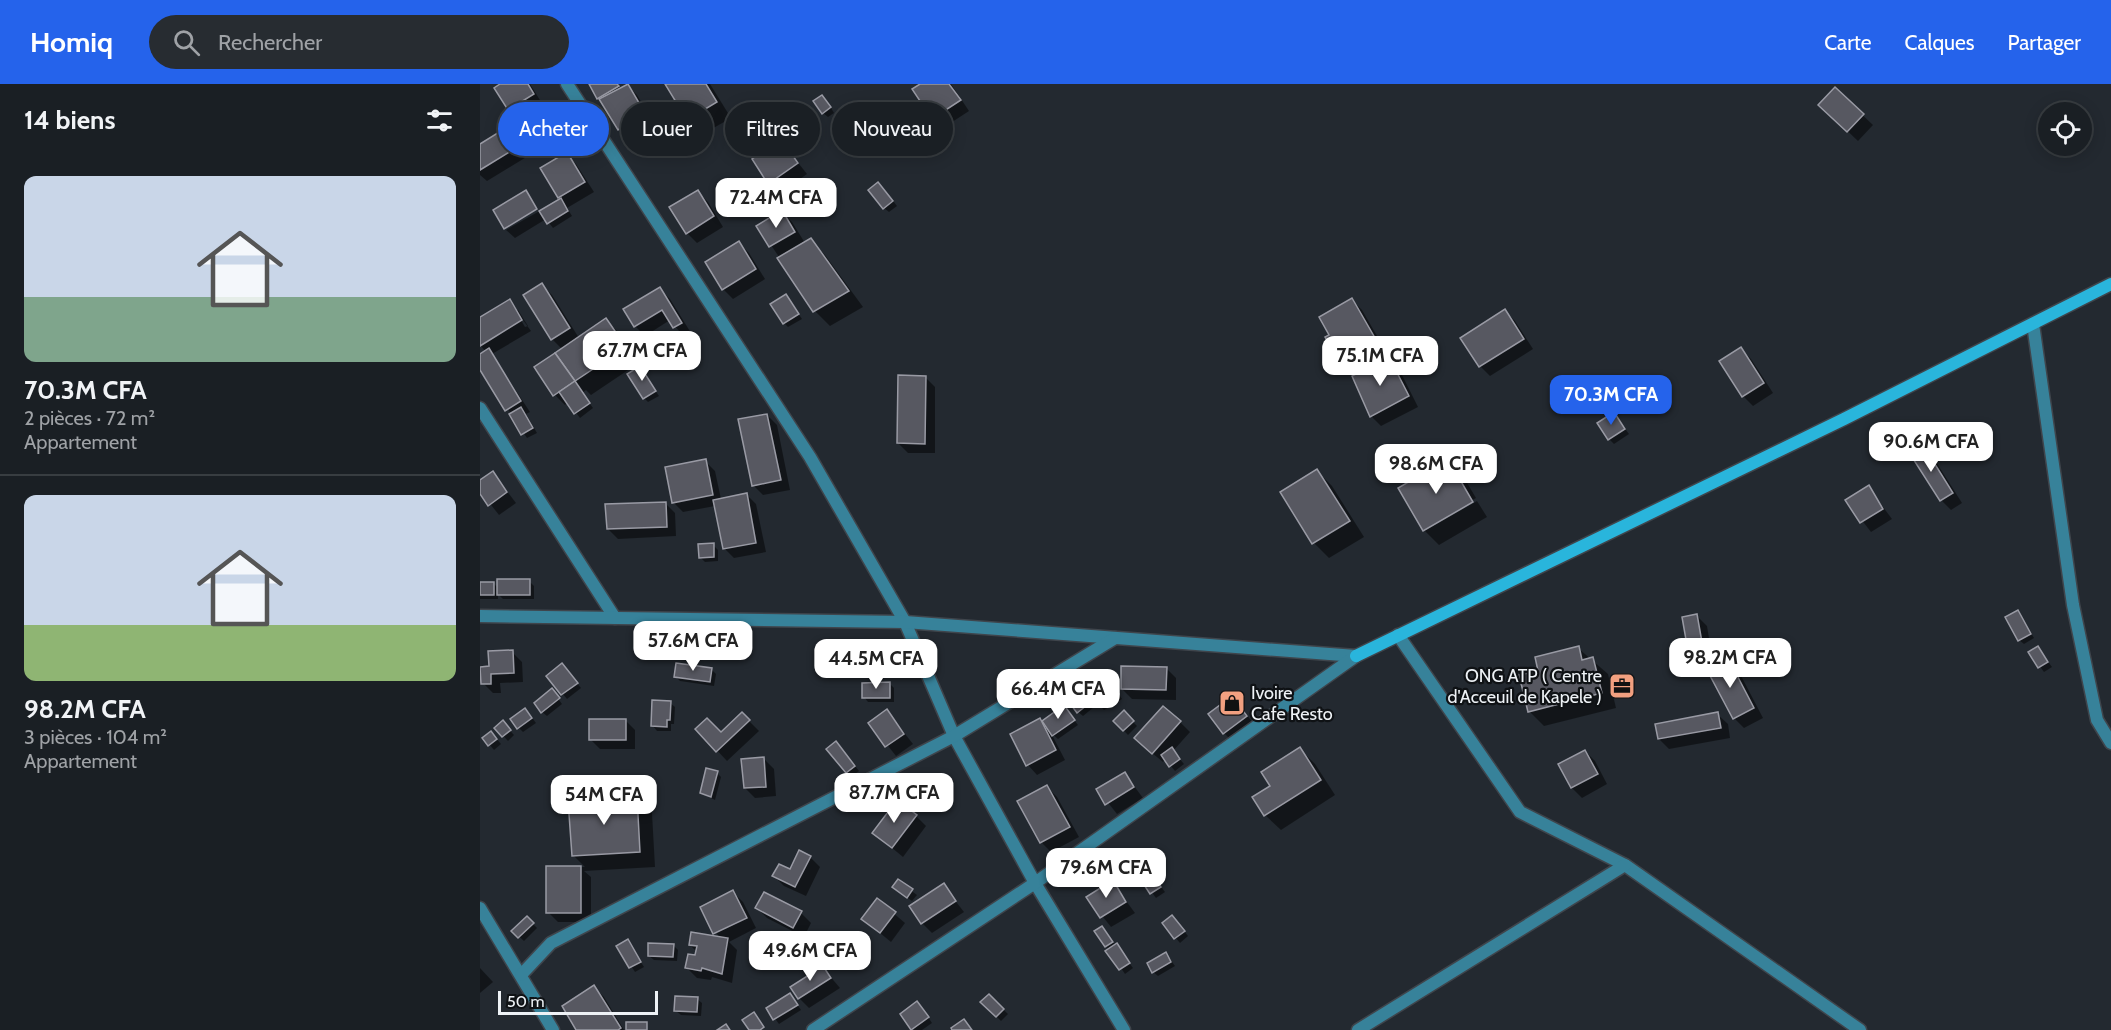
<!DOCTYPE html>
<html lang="fr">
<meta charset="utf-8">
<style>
body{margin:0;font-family:Cabin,sans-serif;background:#272c31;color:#f1f3f6;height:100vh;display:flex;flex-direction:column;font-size:22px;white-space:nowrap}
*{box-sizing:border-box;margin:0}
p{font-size:20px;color:#9fa2a6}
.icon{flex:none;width:33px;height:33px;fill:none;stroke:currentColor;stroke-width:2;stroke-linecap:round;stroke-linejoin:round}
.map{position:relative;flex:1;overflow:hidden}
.details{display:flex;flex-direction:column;background:#1a1f24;width:480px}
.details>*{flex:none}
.banner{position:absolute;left:18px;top:18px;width:570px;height:54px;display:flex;gap:12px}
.controls{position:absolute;left:1558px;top:18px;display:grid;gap:12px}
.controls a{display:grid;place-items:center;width:54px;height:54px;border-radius:50%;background:#1a1f24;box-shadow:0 3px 15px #0003,0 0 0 2px #383d41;font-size:30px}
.scale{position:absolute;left:18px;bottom:15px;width:160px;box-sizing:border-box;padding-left:6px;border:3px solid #eef2f6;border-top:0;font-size:16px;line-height:21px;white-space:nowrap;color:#eef2f6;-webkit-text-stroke:4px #0f1215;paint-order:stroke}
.price{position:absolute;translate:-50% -51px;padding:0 14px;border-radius:12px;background:#fff;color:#222;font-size:20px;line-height:39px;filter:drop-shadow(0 2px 3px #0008)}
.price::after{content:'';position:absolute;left:50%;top:36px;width:18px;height:14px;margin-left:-9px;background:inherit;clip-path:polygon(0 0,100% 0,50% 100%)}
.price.on{background:#2563eb;color:#fff}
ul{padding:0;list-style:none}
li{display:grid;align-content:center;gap:12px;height:318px;padding:0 24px}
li+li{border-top:2px solid #383d41}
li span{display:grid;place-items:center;height:186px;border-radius:12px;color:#555}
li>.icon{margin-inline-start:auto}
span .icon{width:108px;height:108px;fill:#fffc;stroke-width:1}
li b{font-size:26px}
h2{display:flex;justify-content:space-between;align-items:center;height:72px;padding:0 24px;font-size:26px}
.pill{padding:0 21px;border-radius:27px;background:#1a1f24;box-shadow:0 3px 15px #0003,0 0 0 2px #383d41;font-size:21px;line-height:54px}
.pill.on{background:#2563eb;color:#fff}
header{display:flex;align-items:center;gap:36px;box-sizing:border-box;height:84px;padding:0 30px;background:#2563eb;color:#fff}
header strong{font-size:28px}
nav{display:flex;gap:33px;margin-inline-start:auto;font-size:21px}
.search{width:420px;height:54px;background:#272c31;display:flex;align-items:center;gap:15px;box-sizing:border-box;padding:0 21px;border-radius:33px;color:#9fa2a6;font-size:22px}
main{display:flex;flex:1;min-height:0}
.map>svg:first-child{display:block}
.shadow{fill:#0007;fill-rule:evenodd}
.building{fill:#575861;stroke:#999aa4;stroke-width:1.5}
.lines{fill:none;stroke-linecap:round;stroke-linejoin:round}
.street-casing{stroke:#3f454c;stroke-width:15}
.secondary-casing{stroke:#3f454c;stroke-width:15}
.street{stroke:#37829a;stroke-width:12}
.secondary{stroke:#29b5dc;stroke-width:12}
.labels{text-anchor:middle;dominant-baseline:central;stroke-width:4.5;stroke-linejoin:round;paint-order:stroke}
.poi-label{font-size:18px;fill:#eef2f6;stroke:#0f1215;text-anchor:end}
</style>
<header>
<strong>Homiq</strong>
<div class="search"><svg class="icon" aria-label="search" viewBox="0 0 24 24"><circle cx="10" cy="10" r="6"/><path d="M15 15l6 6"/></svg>Rechercher</div>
<nav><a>Carte</a><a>Calques</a><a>Partager</a></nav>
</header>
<main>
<section class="details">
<h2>14 biens<svg class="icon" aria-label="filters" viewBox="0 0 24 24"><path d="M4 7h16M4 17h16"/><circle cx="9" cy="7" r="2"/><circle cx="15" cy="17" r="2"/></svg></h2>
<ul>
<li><span style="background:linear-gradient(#c9d6e8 65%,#7fa58c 0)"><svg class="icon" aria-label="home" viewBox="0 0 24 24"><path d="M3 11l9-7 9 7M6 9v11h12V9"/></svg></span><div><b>70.3M CFA</b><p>2 pièces · 72 m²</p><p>Appartement</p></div></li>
<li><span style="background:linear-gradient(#c9d6e8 70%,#8fb573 0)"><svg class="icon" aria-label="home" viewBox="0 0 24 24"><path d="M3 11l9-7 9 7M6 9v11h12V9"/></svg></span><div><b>98.2M CFA</b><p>3 pièces · 104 m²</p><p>Appartement</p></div></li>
</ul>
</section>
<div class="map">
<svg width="1631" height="946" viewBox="0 0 1631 946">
<rect width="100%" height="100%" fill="#232930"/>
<g class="shadow">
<polygon points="23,0 50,0 63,21 69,24 75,33 63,40 53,27 49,29 60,41 71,58 7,97 0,91 0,61 40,36 29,25"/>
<polygon points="113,0 138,0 141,4 147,1 157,11 174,40 149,55 118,14"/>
<polygon points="187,0 230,0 251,34 223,50 208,35"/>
<polygon points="443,0 471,0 489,27 463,44 453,34"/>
<polygon points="1355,5 1393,41 1378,57 1340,21"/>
<polygon points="347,17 354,29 348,33 343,29"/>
<polygon points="301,57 327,90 300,109 290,99"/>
<polygon points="86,70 96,80 114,108 87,124 92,132 73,144 66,135 35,154 26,146 81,115 79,113"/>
<polygon points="403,104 417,122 409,128 404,124"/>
<polygon points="218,108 228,118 243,143 217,159 207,149"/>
<polygon points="302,128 312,138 325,159 330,156 345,171 383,223 350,242 335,227 279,143"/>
<polygon points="259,159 269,169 285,195 253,215 243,205"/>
<polygon points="62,201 72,211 99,254 126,236 141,251 160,278 111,311 106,306 102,309 113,324 100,334 88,318 85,321 75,311 82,265 72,255"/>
<polygon points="180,205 190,215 211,249 204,253 190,236 165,252 155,242"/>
<polygon points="306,212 322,235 308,243 304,239"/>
<polygon points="872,216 882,226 904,264 869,284 859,274"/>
<path d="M 29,217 L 51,247 L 12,270 L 50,328 L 46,330 L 57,349 L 47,354 L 0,283 L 0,271 L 6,268 L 0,261 L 0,235 ZM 35,226 L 38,226 L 48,242 L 45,243 Z"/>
<polygon points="1025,227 1035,237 1053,265 1010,292 1000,282"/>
<polygon points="1261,265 1271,275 1293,309 1273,322 1263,312"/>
<polygon points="909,275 919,285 938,323 901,342 891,332"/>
<polygon points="160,284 179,312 168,318 164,314"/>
<polygon points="445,293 455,303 455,369 428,369 418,359"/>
<polygon points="1134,330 1149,350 1134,360 1129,355"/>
<polygon points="287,331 297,341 310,406 283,411 273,401"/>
<polygon points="1443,363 1453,373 1482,419 1471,426 1461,416"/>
<polygon points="225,377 235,387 241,415 266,410 276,420 286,468 254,474 244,464 235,422 203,428 193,418"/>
<polygon points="968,377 983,392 996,414 946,443 946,446 997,417 1007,433 959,461 944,446"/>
<polygon points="837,387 852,402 884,453 849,474 834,459"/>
<polygon points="13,389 36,419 19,431 0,407 0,398"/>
<polygon points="1388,403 1412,435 1391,448 1367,417"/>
<polygon points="185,419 195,429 196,452 138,455 128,445"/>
<polygon points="233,461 238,466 238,477 225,478 220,473"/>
<polygon points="49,497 54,502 54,515 23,515 18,510 18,515 0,515 0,500 14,500 18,504"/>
<polygon points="1538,528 1554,554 1544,560 1539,556"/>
<polygon points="1217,532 1227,542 1234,584 1248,576 1258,586 1283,634 1264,644 1254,634 1232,592 1222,593 1212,583"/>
<polygon points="1098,564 1128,590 1136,624 1064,642 1049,627 1060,588"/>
<polygon points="1558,564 1572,583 1564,588 1550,569"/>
<polygon points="32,568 42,578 43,598 20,599 21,609 13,609 3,599 0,584 10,584"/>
<polygon points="686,584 696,594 696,616 652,615 642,605"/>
<polygon points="231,585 236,590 234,602 200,597 195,592"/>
<polygon points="86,586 101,604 87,615 68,592"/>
<polygon points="630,597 642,615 624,626 619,621"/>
<polygon points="410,600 414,604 414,618 388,618 384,613"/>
<polygon points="74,609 82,620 67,632 62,628"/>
<polygon points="607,613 614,623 603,632 598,628"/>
<polygon points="752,614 776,642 754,659 744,649"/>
<polygon points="190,619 195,623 194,640 191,640 191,647 177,647 173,642"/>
<polygon points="584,623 598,641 578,655 571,649 585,676 557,691 548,681 562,639"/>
<polygon points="407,627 433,660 416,672 390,639"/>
<polygon points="644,629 657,642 648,651 635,637"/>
<polygon points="262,630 279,647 247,677 217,645 241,650"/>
<polygon points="1237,630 1248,640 1250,654 1189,665 1179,655"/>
<polygon points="50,631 56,639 43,648 39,644"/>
<polygon points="145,636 155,646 155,665 120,665 110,655"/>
<polygon points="22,638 34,651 28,657 16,644"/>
<polygon points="700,638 710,648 693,667 704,680 695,687 685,675 683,678 666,664"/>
<polygon points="15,653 21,660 14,666 4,654"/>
<polygon points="361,664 379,687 371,693 367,688"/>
<polygon points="820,665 835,680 855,711 801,746 785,731 792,702"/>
<polygon points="1105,667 1115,677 1127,700 1102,714 1092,704 1080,681"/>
<polygon points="284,675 294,685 296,712 275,714 265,704"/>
<polygon points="237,689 241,693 235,716 221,709"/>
<polygon points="645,690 663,714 637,730 618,706"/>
<polygon points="567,703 577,713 599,753 571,768 561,758"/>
<polygon points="157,713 172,729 175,783 104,787 111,793 111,838 78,838 68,828 68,783 105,783 93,771"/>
<polygon points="436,732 446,742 423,773 394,749"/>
<polygon points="330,773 340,783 326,812 304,802 294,792 310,787"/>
<polygon points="668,785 685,808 676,814 659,791"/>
<polygon points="418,797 437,811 432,817 418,807"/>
<polygon points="632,798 655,829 631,843 608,814"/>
<polygon points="463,801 484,828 452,849 442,839"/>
<polygon points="253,808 263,818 276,844 249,858 257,866 252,899 232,893 231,896 217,894 207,884 217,868 210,861 240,855 222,823"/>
<polygon points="398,816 425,839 411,858 383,835"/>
<polygon points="277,824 321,829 331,839 324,853 287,834"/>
<polygon points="47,834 57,844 44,857 33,847"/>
<polygon points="696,837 708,852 700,859 684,840"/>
<polygon points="626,848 653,884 645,890 626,862"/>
<polygon points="147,857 164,883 155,888 138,862"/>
<polygon points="193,861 198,866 197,877 174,876 169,872"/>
<polygon points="686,870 695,882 678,892 673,888"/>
<polygon points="0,884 13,898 0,909"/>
<polygon points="343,884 360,904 329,924 319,914"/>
<polygon points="114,903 124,913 144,946 98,946"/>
<polygon points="310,910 321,926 299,940 288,925"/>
<polygon points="509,912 528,930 521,937 502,918"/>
<polygon points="217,915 222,919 221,932 201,931 196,927"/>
<polygon points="442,924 452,939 442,946 434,946 422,930"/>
</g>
<g class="building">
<polygon points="20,0 48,0 54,10 28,26 14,4"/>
<polygon points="109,0 137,0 139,2 117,15"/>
<polygon points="148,0 165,29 138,46 119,15"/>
<polygon points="185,0 226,0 237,18 207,36"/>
<polygon points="440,0 469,0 481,16 452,35 432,5"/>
<polygon points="1355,3 1384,30 1367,48 1338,21"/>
<polygon points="342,11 351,23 342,30 333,17"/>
<polygon points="65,18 71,28 58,36 51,26"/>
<polygon points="50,29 62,48 0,86 0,60"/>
<polygon points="301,55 318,79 288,100 272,75"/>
<polygon points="87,68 105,98 78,114 60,84"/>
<polygon points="398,98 413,117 403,125 388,106"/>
<polygon points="46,106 57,125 24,145 13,126"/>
<polygon points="218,106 234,132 206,150 189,123"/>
<polygon points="81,114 88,127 67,140 59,127"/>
<polygon points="302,126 315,148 289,163 276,142"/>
<polygon points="331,154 369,207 333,228 297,174"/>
<polygon points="259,157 276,185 242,206 225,178"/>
<polygon points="62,199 90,244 71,256 43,211"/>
<polygon points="180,203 202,239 193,244 182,226 154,243 143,225"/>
<polygon points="306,210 319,230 303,240 290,220"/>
<polygon points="872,214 895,254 858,275 845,253 849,251 839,233"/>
<polygon points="30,215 42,236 0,262 0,233"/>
<polygon points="1025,225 1044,255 999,283 980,254"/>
<polygon points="126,234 146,263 95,297 75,269"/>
<polygon points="1261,263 1284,299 1262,313 1239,277"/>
<polygon points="9,264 41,317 25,327 0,286 0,270"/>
<polygon points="75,269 95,297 73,312 54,283"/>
<polygon points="909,273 929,312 890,333 872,292"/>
<polygon points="160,282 176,307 163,315 147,290"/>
<polygon points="418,291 446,292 445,360 417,359"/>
<polygon points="95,297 110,319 94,330 79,308"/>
<polygon points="41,323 53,344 41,351 29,330"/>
<polygon points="1134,328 1145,345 1128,356 1117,339"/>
<polygon points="287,330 301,396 272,402 258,335"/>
<polygon points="1443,361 1473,409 1460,417 1430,370"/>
<polygon points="226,375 233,411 192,419 185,383"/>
<polygon points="968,375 993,418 943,447 918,404"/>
<polygon points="837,385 870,437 832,460 800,408"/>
<polygon points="13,387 27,408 8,422 0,410 0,396"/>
<polygon points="1389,401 1403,425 1380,439 1365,416"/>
<polygon points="267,409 276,459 243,465 233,416"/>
<polygon points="186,418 187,443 127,445 125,420"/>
<polygon points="234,459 234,473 219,474 218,460"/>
<rect x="17" y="495" width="33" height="16"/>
<rect x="0" y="498" width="14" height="13"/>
<polygon points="1538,526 1551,550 1538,557 1525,533"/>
<polygon points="1217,530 1226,581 1211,584 1202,533"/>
<polygon points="1099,562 1102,576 1113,573 1122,609 1048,628 1039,591 1058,587 1055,573"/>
<polygon points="1558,562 1568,578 1558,584 1548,568"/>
<polygon points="33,566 34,589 11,590 11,600 1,600 0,583 9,582 8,567"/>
<polygon points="1248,574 1274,624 1253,635 1227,586"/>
<polygon points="82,579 98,599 81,611 66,592"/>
<polygon points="196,579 232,584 230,598 194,593"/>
<polygon points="641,582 687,583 686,606 641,605"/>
<polygon points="630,595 639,610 618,622 610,607"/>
<polygon points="410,598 410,614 382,614 382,599"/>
<polygon points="72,604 80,614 61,629 54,619"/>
<polygon points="602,607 611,618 597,629 589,618"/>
<polygon points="752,612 767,632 743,650 728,630"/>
<polygon points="172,616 191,617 190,636 187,636 187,643 171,642"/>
<polygon points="584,621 595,636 572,652 562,637"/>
<polygon points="683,622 701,637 672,670 654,654"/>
<polygon points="45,624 52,634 37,645 30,635"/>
<polygon points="407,625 424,650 405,663 388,639"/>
<polygon points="644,626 654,637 643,647 633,637"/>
<polygon points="262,628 270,636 236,668 215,645 227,634 241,648"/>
<polygon points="1238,628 1241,644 1178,655 1175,640"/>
<polygon points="560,634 576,666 546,682 530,650"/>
<rect x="109" y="635" width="37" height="21"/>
<polygon points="23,636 31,646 22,653 14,644"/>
<polygon points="11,647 17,655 8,662 2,654"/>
<polygon points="356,657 375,682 366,689 346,665"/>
<polygon points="692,663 700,675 689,683 681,671"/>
<polygon points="820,663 841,696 784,732 772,713 790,702 781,688"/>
<polygon points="1105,666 1118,690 1091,704 1078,680"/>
<polygon points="284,673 286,703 264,704 261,675"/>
<polygon points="226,684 238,687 231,713 220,709"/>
<polygon points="645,688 654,703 625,721 616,705"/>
<polygon points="567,701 590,743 560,759 537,717"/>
<polygon points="157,712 160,768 92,772 88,716"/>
<polygon points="417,716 437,731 412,764 392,749"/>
<polygon points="319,766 331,772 315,803 292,792 299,780 310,785"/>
<rect x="66" y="782" width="35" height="47"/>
<polygon points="668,783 681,803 670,810 657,790"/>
<polygon points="418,795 433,805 427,814 412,803"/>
<polygon points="633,796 646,818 620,834 606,813"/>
<polygon points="464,799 476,817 441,840 429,822"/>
<polygon points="253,806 267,834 233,850 220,823"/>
<polygon points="284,808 322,827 313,844 275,824"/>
<polygon points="397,814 416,828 400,849 381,835"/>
<polygon points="692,831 705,847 694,855 682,839"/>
<polygon points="47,832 54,839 38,854 31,847"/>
<polygon points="622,842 633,858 625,863 614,847"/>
<polygon points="211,848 248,854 242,890 222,884 221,887 205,884 208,870 215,871 217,862 209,861"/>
<polygon points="148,855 161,878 149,884 136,862"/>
<polygon points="168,859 194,860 193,873 168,872"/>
<polygon points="637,859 650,879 639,886 625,867"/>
<polygon points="686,868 691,878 672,889 667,879"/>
<polygon points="343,882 351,894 318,915 310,903"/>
<polygon points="114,901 141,944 138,946 96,946 82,922"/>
<polygon points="310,909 318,921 293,936 286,924"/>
<polygon points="509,910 524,925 516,933 500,918"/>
<polygon points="195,912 218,913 217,928 194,927"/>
<polygon points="437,917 449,933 431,946 420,930"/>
<polygon points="274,928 284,943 280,946 269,946 262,936"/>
<polygon points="484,935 492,946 472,946 471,944"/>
<rect x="146" y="938" width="21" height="8"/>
<polygon points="246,940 250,946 237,946"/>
</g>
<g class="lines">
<g class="street-casing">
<g id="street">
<polyline points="87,0 330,373 425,538 474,652 555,799 644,946"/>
<polyline points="1553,240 1593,521 1617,636 1631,659"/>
<polyline points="0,324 135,534"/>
<polyline points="0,532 425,538 876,572"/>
<polyline points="918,551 1040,728 1145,781 1380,946"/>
<polyline points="0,824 73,946"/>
<polyline points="41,891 71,859 474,652 635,554"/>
<polyline points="333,946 555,799 876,572"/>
<polyline points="878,946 1145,781"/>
</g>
</g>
<g class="secondary-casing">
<polyline id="secondary" points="876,572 1364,335 1631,200"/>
</g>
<use href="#street" class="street"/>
<use href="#secondary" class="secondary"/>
</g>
<defs>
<g id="office-square" transform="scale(1.35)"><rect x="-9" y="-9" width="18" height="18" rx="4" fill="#f2a080" stroke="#0f1215"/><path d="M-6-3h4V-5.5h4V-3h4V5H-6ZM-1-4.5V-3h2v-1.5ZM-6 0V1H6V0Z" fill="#111"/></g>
<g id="shop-square" transform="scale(1.35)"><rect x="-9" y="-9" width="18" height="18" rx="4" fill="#f2a080" stroke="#0f1215"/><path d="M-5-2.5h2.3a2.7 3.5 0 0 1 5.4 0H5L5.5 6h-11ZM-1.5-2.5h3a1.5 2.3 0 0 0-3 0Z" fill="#111"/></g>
</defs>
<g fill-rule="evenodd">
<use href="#office-square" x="1142" y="602"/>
<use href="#shop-square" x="752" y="619"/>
</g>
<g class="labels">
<g class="poi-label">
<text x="1122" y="592">ONG ATP ( Centre<tspan x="1122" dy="21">d'Acceuil de Kapele )</tspan></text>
<text x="771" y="609" text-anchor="start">Ivoire<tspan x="771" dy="21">Cafe Resto</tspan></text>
</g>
</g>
</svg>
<div class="controls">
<a><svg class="icon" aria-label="locate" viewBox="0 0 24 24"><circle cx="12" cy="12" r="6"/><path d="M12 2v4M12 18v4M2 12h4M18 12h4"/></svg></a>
</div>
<div class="scale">50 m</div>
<b class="price" style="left:296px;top:145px">72.4M CFA</b>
<b class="price" style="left:162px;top:298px">67.7M CFA</b>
<b class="price" style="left:900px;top:303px">75.1M CFA</b>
<b class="price on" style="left:1131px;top:342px">70.3M CFA</b>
<b class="price" style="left:1451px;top:389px">90.6M CFA</b>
<b class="price" style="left:956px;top:411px">98.6M CFA</b>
<b class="price" style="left:213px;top:588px">57.6M CFA</b>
<b class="price" style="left:1250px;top:605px">98.2M CFA</b>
<b class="price" style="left:396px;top:606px">44.5M CFA</b>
<b class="price" style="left:578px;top:636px">66.4M CFA</b>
<b class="price" style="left:414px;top:740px">87.7M CFA</b>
<b class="price" style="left:124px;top:742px">54M CFA</b>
<b class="price" style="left:626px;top:815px">79.6M CFA</b>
<b class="price" style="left:330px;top:898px">49.6M CFA</b>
<div class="banner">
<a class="pill on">Acheter</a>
<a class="pill">Louer</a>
<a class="pill">Filtres</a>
<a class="pill">Nouveau</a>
</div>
</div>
</main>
